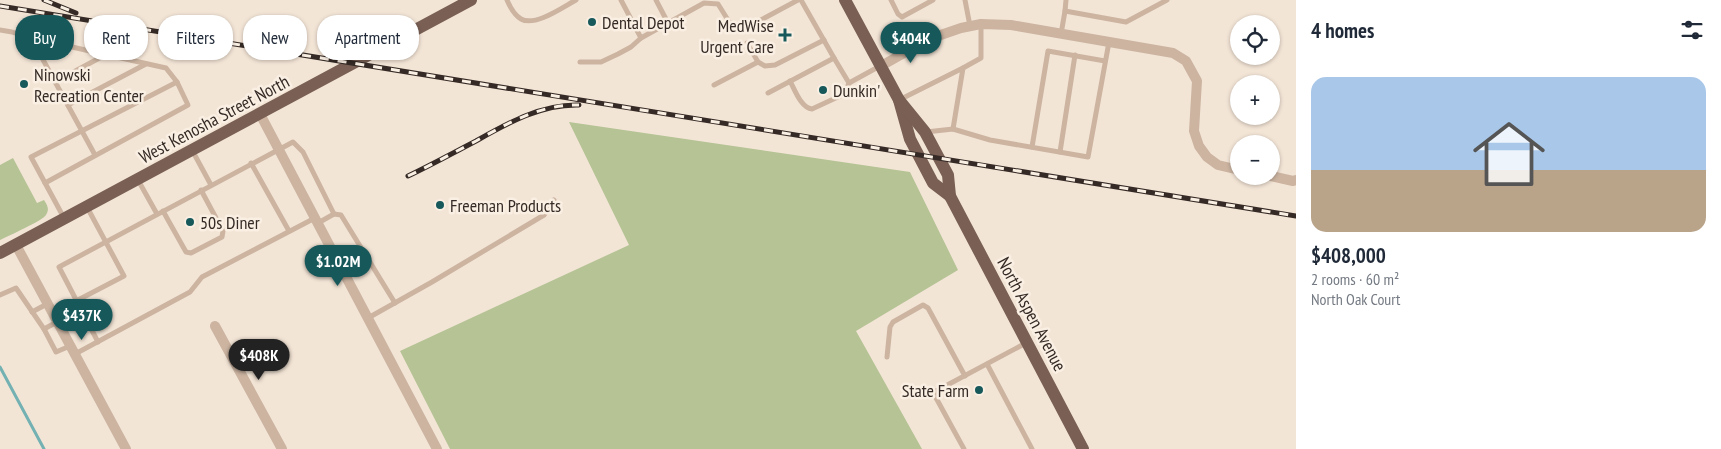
<!DOCTYPE html>
<meta charset="utf-8">
<style>
body{margin:0;font-family:"PT Sans Narrow",sans-serif;background:#f2f2f3;color:#1f2937;height:100vh;display:flex;flex-direction:column;font-size:19px;white-space:nowrap}
*{box-sizing:border-box;margin:0}
p{font-size:16px;color:#747a83}
.icon{flex:none;width:28px;height:28px;fill:none;stroke:currentColor;stroke-width:2;stroke-linecap:round;stroke-linejoin:round}
.map{position:relative;flex:1;overflow:hidden}
.drawer{display:flex;flex-direction:column;background:#fff;width:425px}
.drawer>*{flex:none}
.top-card{position:absolute;left:15px;top:15px;width:475px;height:45px;display:flex;gap:10px}
.fabs{position:absolute;left:1230px;top:15px;display:grid;gap:10px}
.fabs a{display:grid;place-items:center;width:50px;height:50px;border-radius:50%;background:#fff;box-shadow:0 1px 4px #0004;font-size:25px}
.price{position:absolute;translate:-50% -42px;padding:0 11px;border-radius:18px;background:#17585a;color:#fff;font-size:16px;line-height:32px;filter:drop-shadow(0 1px 2px #0008)}
.price::after{content:'';position:absolute;left:50%;top:30px;width:15px;height:11px;margin-left:-8px;background:inherit;clip-path:polygon(0 0,100% 0,50% 100%)}
.price.active{background:#222;color:#fff}
ul{padding:0;list-style:none}
li{display:grid;align-content:center;gap:10px;height:265px;padding:0 15px}
li span{display:grid;place-items:center;height:155px;border-radius:15px;color:#555}
li>.icon{margin-inline-start:auto}
span .icon{width:90px;height:90px;fill:#fffc;stroke-width:1}
li b{font-size:21px}
h2{display:flex;justify-content:space-between;align-items:center;height:60px;padding:0 15px;font-size:21px}
.chip{padding:0 18px;border-radius:20px;background:#fff;box-shadow:0 1px 4px #0004;font-size:18px;line-height:45px}
.chip.active{background:#17585a;color:#fff}
main{display:flex;flex:1;min-height:0}
.map>svg:first-child{display:block}
.green{fill:#b5c395}
.lines{fill:none;stroke-linecap:round;stroke-linejoin:round}
.stream{stroke:#73b1b2;stroke-width:3}
.service{stroke:#ccb4a1;stroke-width:5}
.minor{stroke:#ccb4a1;stroke-width:10}
.primary{stroke:#795f54;stroke-width:12}
.rail-casing{stroke:#352a25;stroke-width:5}
.rail{stroke:#faefe3;stroke-width:3;stroke-dasharray:9;stroke-linecap:butt}
.poi-dot{fill:#17585a;stroke:#faefe3;stroke-width:2}
.labels{text-anchor:middle;dominant-baseline:central;stroke-width:5;stroke-linejoin:round;paint-order:stroke}
.poi-label{font-size:18px;fill:#352a25;stroke:#faefe3;text-anchor:start}
.street-label{font-size:18px;fill:#352a25;stroke:#faefe3}
</style>
<main>
<div class="map">
<svg width="1296" height="449" viewBox="0 0 1296 449">
<rect width="100%" height="100%" fill="#f3e5d6"/>
<g class="green">
<polygon points="569,122 910,172 958,270 856,331 922,449 450,449 400,351 629,245"/>
<path d="M 13,158 L 37,203 L 44,200 C 47,205 50,209 46,215 C 42,221 8,236 0,240 L 0,165 Z"/>
</g>
<g class="lines">
<polyline class="stream" points="0,367 44,449"/>
<g class="service">
<path d="M 507,0 C 510,7 514,15 521,19 C 535,27 563,7 576,0"/>
<polyline points="621,0 641,38"/>
<polyline points="801,0 834,58"/>
<polyline points="891,0 898,14 902,17 933,0"/>
<polyline points="965,0 970,26"/>
<polyline points="1065,11 1066,0"/>
<polyline points="381,20 393,42"/>
<polyline points="668,23 704,3 718,4 733,28 739,30 744,29 798,0"/>
<polyline points="0,30 12,32 27,37 41,56 95,155"/>
<polyline points="1061,34 1065,11 1126,22 1167,0"/>
<polyline points="27,37 63,45"/>
<polyline points="747,43 758,62 765,66 775,65 824,40"/>
<polyline points="41,56 63,45 166,68 177,82 188,105 45,183"/>
<polyline points="580,62 601,62 618,54 631,47 641,38 668,23 656,0"/>
<polyline points="963,68 981,58 981,24"/>
<path d="M 790,81 C 795,90 801,108 812,109 L 840,96 L 846,91 L 849,83"/>
<polyline points="55,82 105,55"/>
<polyline points="714,85 758,62"/>
<polyline points="768,93 834,58 849,83 880,66"/>
<polyline points="899,100 963,68 953,129"/>
<polyline points="68,105 146,64"/>
<polyline points="926,132 953,129 990,140 1088,157 1109,42"/>
<polyline points="1032,147 1048,51 1105,61"/>
<polyline points="192,150 211,185"/>
<polyline points="1060,152 1075,55"/>
<polyline points="251,163 289,231"/>
<polyline points="138,180 157,214"/>
<polyline points="163,211 186,252 191,253 222,237 223,231 201,190"/>
<polyline points="64,218 31,157 177,82"/>
<polyline points="318,223 334,214 341,215 395,303"/>
<polyline points="0,295 16,288 44,329 57,322"/>
<polyline points="32,312 47,304"/>
<polyline points="53,313 124,276 87,207"/>
<polyline points="368,318 432,282 544,215 554,200"/>
<polyline points="44,329 56,352 70,346"/>
<polyline points="98,342 59,267 293,142 303,152 334,214"/>
<polyline points="75,354 190,292 202,277 315,218"/>
<polyline points="887,357 890,327 893,322 923,305 928,308 965,376"/>
<polyline points="987,364 1032,449"/>
<polyline points="964,449 935,396 936,391 1026,343"/>
</g>
<g class="minor">
<polyline points="881,66 929,39 961,28 981,24 1011,25 1173,53 1186,61 1197,81 1194,131 1199,146 1207,157 1218,165 1239,170"/>
<polyline points="260,114 437,449"/>
<polyline points="1271,176 1293,181 1296,180"/>
<polyline points="16,245 126,449"/>
<polyline points="215,326 282,449"/>
</g>
<g class="primary">
<polyline points="845,0 899,100 910,139 933,183 950,196"/>
<polyline points="899,100 925,132 948,175 950,196 1083,449"/>
<polyline points="0,253 471,0"/>
</g>
<g class="rail-casing">
<g id="rail">
<polyline points="44,0 76,13"/>
<polyline points="0,6 1296,216"/>
<path d="M 408,176 C 431,165 453,153 476,141 C 508,123 541,104 579,105"/>
</g>
</g>
<use href="#rail" class="rail"/>
</g>
<g class="poi-dot">
<circle cx="592" cy="22" r="5"/>
<path d="M782.5 27.5h5v5h5v5h-5v5h-5v-5h-5v-5h5z"/>
<circle cx="24" cy="84" r="5"/>
<circle cx="823" cy="90" r="5"/>
<circle cx="440" cy="205" r="5"/>
<circle cx="190" cy="222" r="5"/>
<circle cx="979" cy="390" r="5"/>
</g>
<g class="labels">
<g class="poi-label">
<text x="602" y="22">Dental Depot</text>
<text x="774" y="25" text-anchor="end">MedWise<tspan x="774" dy="21">Urgent Care</tspan></text>
<text x="34" y="74">Ninowski<tspan x="34" dy="21">Recreation Center</tspan></text>
<text x="833" y="90">Dunkin'</text>
<text x="450" y="205">Freeman Products</text>
<text x="200" y="222">50s Diner</text>
<text x="969" y="390" text-anchor="end">State Farm</text>
</g>
<g class="street-label">
<text transform="translate(214 119) rotate(-28)">West Kenosha Street North</text>
<text transform="translate(1032 314) rotate(62)">North Aspen Avenue</text>
</g>
</g>
</svg>
<div class="fabs">
<a><svg class="icon" aria-label="locate" viewBox="0 0 24 24"><circle cx="12" cy="12" r="6"/><path d="M12 2v4M12 18v4M2 12h4M18 12h4"/></svg></a>
<a>+</a>
<a>−</a>
</div>
<b class="price" style="left:911px;top:64px">$404K</b>
<b class="price" style="left:338px;top:287px">$1.02M</b>
<b class="price" style="left:82px;top:341px">$437K</b>
<b class="price active" style="left:259px;top:381px">$408K</b>
<div class="top-card">
<a class="chip active">Buy</a>
<a class="chip">Rent</a>
<a class="chip">Filters</a>
<a class="chip">New</a>
<a class="chip">Apartment</a>
</div>
</div>
<section class="drawer">
<h2>4 homes<svg class="icon" aria-label="filters" viewBox="0 0 24 24"><path d="M4 7h16M4 17h16"/><circle cx="9" cy="7" r="2"/><circle cx="15" cy="17" r="2"/></svg></h2>
<ul>
<li><span style="background:linear-gradient(#a9c7e8 60%,#b9a48a 0)"><svg class="icon" aria-label="home" viewBox="0 0 24 24"><path d="M3 11l9-7 9 7M6 9v11h12V9"/></svg></span><div><b>$408,000</b><p>2 rooms · 60 m²</p><p>North Oak Court</p></div></li>
</ul>
</section>
</main>
